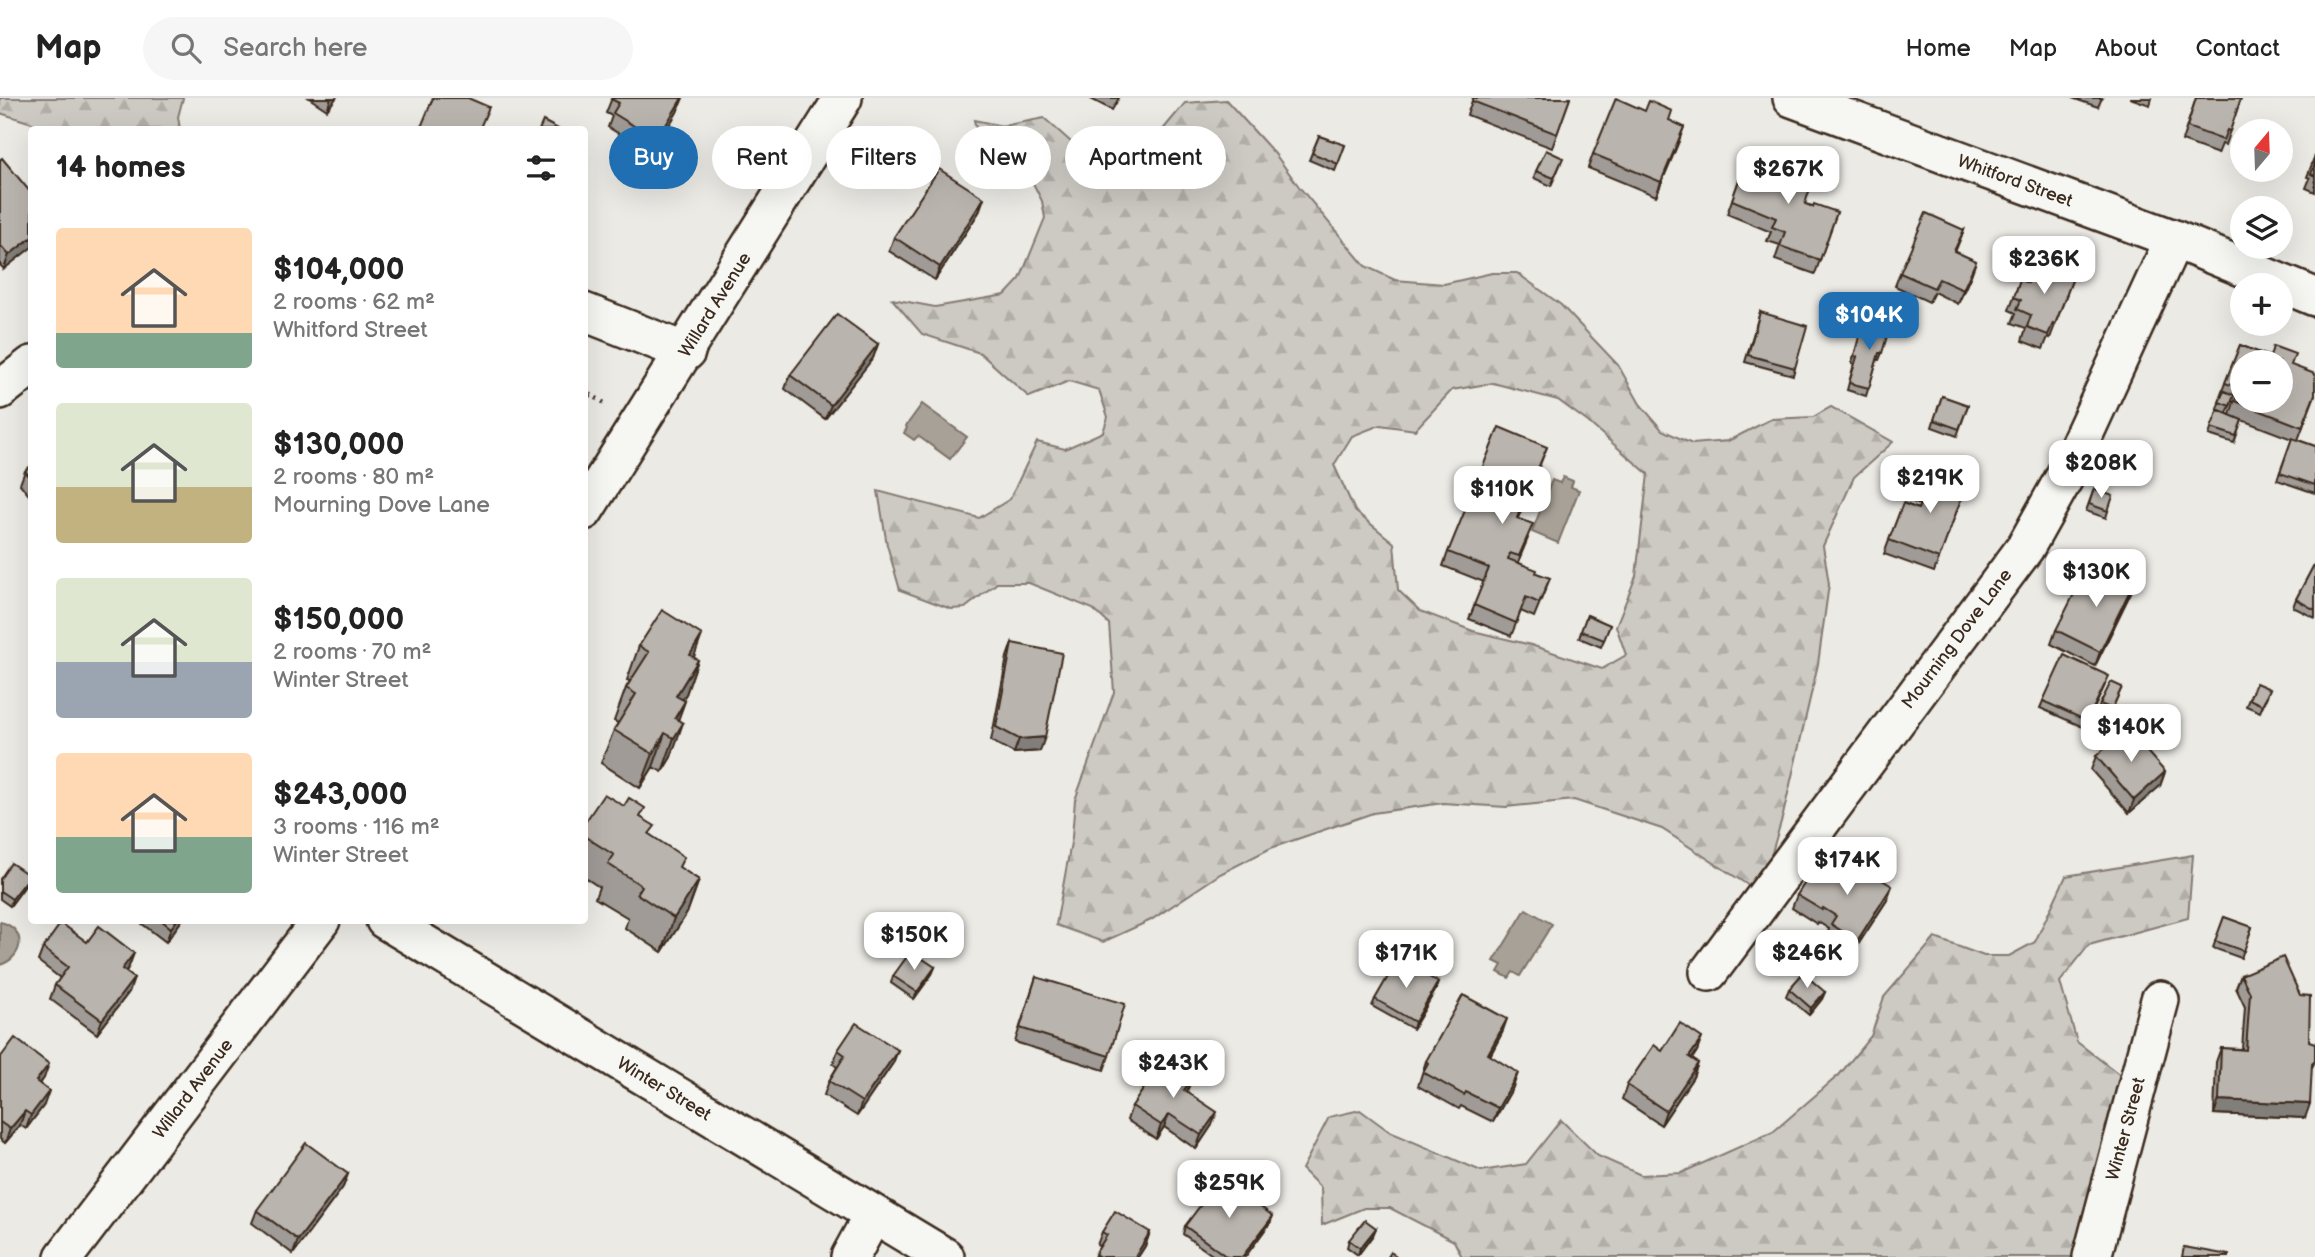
<!DOCTYPE html>
<meta charset="utf-8">
<style>
body{margin:0;font-family:"Balsamiq Sans",sans-serif;background:#f6f6f6;color:#222;height:100vh;display:flex;flex-direction:column;font-size:26px;white-space:nowrap}
*{box-sizing:border-box;margin:0}
p{font-size:23px;color:#767676}
.icon{flex:none;width:38px;height:38px;fill:none;stroke:currentColor;stroke-width:2;stroke-linecap:round;stroke-linejoin:round}
.map{position:relative;flex:1;overflow:hidden}
.side{position:absolute;left:28px;top:28px;width:560px;height:798px;display:flex;flex-direction:column;background:#fff;border-radius:7px;box-shadow:0 7px 28px #0002}
.side>*{flex:none}
.hud{position:absolute;left:609px;top:28px;width:665px;height:63px;display:flex;gap:14px}
.needle{width:46px;rotate:19deg}
.buttons{position:absolute;left:2230px;top:21px;display:grid;gap:14px}
.buttons a{display:grid;place-items:center;width:63px;height:63px;border-radius:50%;background:#fff;box-shadow:0 7px 28px #0002;font-size:35px}
.price{position:absolute;translate:-50% -60px;padding:0 16px;border-radius:14px;background:#fff;color:#222;font-size:23px;line-height:46px;filter:drop-shadow(0 2px 4px #0008)}
.price::after{content:'';position:absolute;left:50%;top:42px;width:21px;height:16px;margin-left:-10px;background:inherit;clip-path:polygon(0 0,100% 0,50% 100%)}
.price.current{background:#1f6fb2;color:#fff}
ul{padding:0;list-style:none}
li{display:flex;align-items:center;gap:21px;height:175px;padding:0 28px}
li span{display:grid;place-items:center;flex:none;width:196px;height:140px;border-radius:7px;color:#555}
li>.icon{margin-inline-start:auto}
span .icon{width:84px;height:84px;fill:#fffc;stroke-width:1}
li b{font-size:30px}
h2{display:flex;justify-content:space-between;align-items:center;height:84px;padding:0 28px;font-size:30px}
.pill{padding:0 24px;border-radius:32px;background:#fff;box-shadow:0 7px 28px #0002;font-size:24px;line-height:63px}
.pill.current{background:#1f6fb2;color:#fff}
header{display:flex;align-items:center;gap:42px;box-sizing:border-box;height:98px;padding:0 35px;background:#fff;border-bottom:2px solid #e0e0e0}
header strong{font-size:33px}
nav{display:flex;gap:38px;margin-inline-start:auto;font-size:24px}
.search{width:490px;height:63px;background:#f6f6f6;display:flex;align-items:center;gap:18px;box-sizing:border-box;padding:0 24px;border-radius:38px;color:#767676;font-size:26px}
.map>svg:first-child{display:block}
.forest{fill:url(#forest-firs);stroke:#847a71;stroke-width:2;fill-rule:evenodd}
.water{fill:#a8a198;stroke:#7c7167;stroke-width:2}
.lines{fill:none;stroke-linecap:round;stroke-linejoin:round}
.street-casing{stroke:#3b2a1e;stroke-width:42}
.path{stroke:#3b2a1e;stroke-width:4.5;stroke-dasharray:2 5;stroke-linecap:butt}
.street{stroke:#f6f6f2;stroke-width:37}
.wall{fill:#a09b96;stroke:#3b2a1e;stroke-width:2}
.shaded-wall{fill:#827e7a;stroke:#3b2a1e;stroke-width:2}
.building{fill:#bab4ae;stroke:#3b2a1e;stroke-width:2;fill-rule:evenodd}
.labels{text-anchor:middle;dominant-baseline:central;stroke-width:5;stroke-linejoin:round;paint-order:stroke}
.street-label{font-size:18px;fill:#3b2a1e;stroke:#f6f6f2}
</style>
<header>
<strong>Map</strong>
<div class="search"><svg class="icon" aria-label="search" viewBox="0 0 24 24"><circle cx="10" cy="10" r="6"/><path d="M15 15l6 6"/></svg>Search here</div>
<nav><a>Home</a><a>Map</a><a>About</a><a>Contact</a></nav>
</header>
<div class="map">
<svg width="2315" height="1159" viewBox="0 0 2315 1159">
<defs>
<pattern id="forest-firs" width="22" height="20" patternUnits="userSpaceOnUse" patternTransform="scale(1.75)"><rect width="22" height="20" fill="#cdcac4"/><path d="M5 1l3.5 6h-7zM16 11l3.5 6h-7z" fill="#b1aea8"/></pattern>
</defs>
<rect width="100%" height="100%" fill="#ebeae5"/>
<filter id="ink" filterUnits="userSpaceOnUse"><feTurbulence type="fractalNoise" baseFrequency=".0143" numOctaves="2"/><feDisplacementMap in="SourceGraphic" scale="14" xChannelSelector="R" yChannelSelector="G"/><feConvolveMatrix kernelMatrix="1 2 1 2 8 2 1 2 1" color-interpolation-filters="sRGB"/></filter>
<g filter="url(#ink)">
<g class="forest">
<polygon points="0,0 183,0 178,19 180,31 51,31 0,15"/>
<path d="M 1226,2 L 1275,56 L 1300,90 L 1365,168 L 1395,182 L 1444,186 L 1492,175 L 1517,175 L 1561,207 L 1618,267 L 1640,306 L 1662,332 L 1692,346 L 1728,343 L 1771,321 L 1813,319 L 1831,309 L 1893,344 L 1854,379 L 1823,448 L 1829,486 L 1818,566 L 1783,717 L 1760,795 L 1662,731 L 1574,702 L 1506,709 L 1443,705 L 1373,715 L 1271,750 L 1220,776 L 1151,822 L 1103,844 L 1056,827 L 1072,739 L 1075,702 L 1114,594 L 1109,526 L 1093,511 L 1029,485 L 997,485 L 965,510 L 951,511 L 900,492 L 887,447 L 878,393 L 979,420 L 1010,401 L 1037,344 L 1065,351 L 1103,334 L 1108,319 L 1099,292 L 1069,283 L 1029,299 L 980,255 L 922,236 L 892,201 L 935,209 L 1005,197 L 1020,181 L 1045,120 L 1042,103 L 1023,65 L 979,43 L 974,22 L 1003,28 L 1044,20 L 1071,44 L 1100,58 L 1146,52 L 1185,5 ZM 1493,285 L 1558,302 L 1588,324 L 1648,376 L 1636,478 L 1616,528 L 1626,557 L 1602,571 L 1531,547 L 1473,533 L 1420,513 L 1398,492 L 1394,445 L 1355,413 L 1334,367 L 1352,338 L 1380,327 L 1415,332 L 1452,292 Z"/>
<polygon points="2193,757 2188,820 2089,847 2060,884 2077,944 2141,993 2094,1159 1462,1159 1454,1143 1390,1110 1364,1110 1322,1127 1321,1090 1302,1071 1329,1019 1360,1012 1390,1034 1481,1073 1526,1066 1561,1022 1598,1058 1641,1077 1681,1075 1773,1034 1840,976 1871,938 1884,899 1935,840 1984,858 2009,858 2035,844 2066,778"/>
</g>
<g class="water">
<polygon points="922,306 967,339 950,361 918,338 914,342 904,335 907,330 906,328"/>
<polygon points="1563,379 1573,383 1571,389 1579,392 1558,445 1532,434 1552,382 1560,385"/>
<polygon points="1526,811 1552,826 1520,878 1513,874 1509,880 1498,874 1502,867 1494,863"/>
<path d="M 0,824 C 27,830 25,859 0,867 Z"/>
</g>
<g class="lines">
<g class="street-casing">
<g id="street">
<polyline points="1792,0 2174,141 2315,199"/>
<polyline points="584,214 686,254"/>
<polyline points="0,292 32,267"/>
<polyline points="584,413 843,0"/>
<polyline points="385,822 945,1159"/>
<polyline points="1709,874 2025,450 2064,380 2174,141"/>
<polyline points="64,1159 321,822"/>
<polyline points="850,1159 873,1117"/>
<polyline points="2092,1159 2160,902"/>
</g>
</g>
<polyline class="path" points="584,293 608,307"/>
<use href="#street" class="street"/>
</g>
<g class="wall">
<polygon points="309,0 336,0 327,12"/>
<polygon points="612,0 681,2 677,14 652,56 608,29 612,18 606,15"/>
<polygon points="1089,0 1119,0 1112,12"/>
<polygon points="1473,0 1570,0 1552,50 1467,17"/>
<polygon points="2072,0 2102,0 2098,9"/>
<polygon points="2130,0 2152,0 2150,7"/>
<polygon points="2196,0 2241,0 2225,47 2222,46 2218,56 2182,43"/>
<polygon points="1669,22 1679,43 1656,98 1588,70 1593,56"/>
<polygon points="1319,38 1345,47 1335,73 1309,62"/>
<polygon points="2315,58 2315,94 2306,90 2310,80 2307,79"/>
<polygon points="0,62 32,96 4,171 0,167"/>
<polygon points="1560,67 1551,88 1534,80 1536,73"/>
<polygon points="1744,68 1805,106 1837,114 1815,176 1775,162 1780,147 1767,143 1771,134 1727,116"/>
<polygon points="979,114 935,182 889,153 894,139"/>
<polygon points="1964,132 1955,154 1976,163 1971,177 1958,206 1934,194 1929,204 1895,188 1900,175"/>
<polygon points="2074,177 2050,240 2048,239 2043,251 2022,243 2026,230 2012,225 2016,215 2009,212 2020,182 2028,185"/>
<polygon points="1760,214 1795,270 1793,277 1745,264"/>
<polygon points="1862,228 1882,255 1879,262 1877,262 1866,298 1847,292 1854,266 1852,265"/>
<polygon points="878,246 873,260 825,321 785,291 790,277"/>
<polygon points="2240,247 2291,267 2315,297 2298,342 2315,348 2315,395 2277,382 2292,341 2242,322 2234,345 2209,337 2218,312 2230,317 2234,304 2232,303 2227,315 2217,311 2221,299 2220,298"/>
<polygon points="1942,298 1968,307 1957,338 1932,329"/>
<polygon points="1547,349 1518,421 1528,440 1518,464 1536,475 1550,480 1534,519 1521,513 1511,538 1469,521 1484,484 1443,468 1448,454"/>
<polygon points="32,367 32,401 20,386 25,373"/>
<polygon points="1925,370 1967,385 1934,474 1884,456 1903,405 1918,411 1920,407 1913,404"/>
<polygon points="2094,391 2108,413 2106,420 2086,413"/>
<polygon points="2315,465 2315,520 2293,509 2296,501"/>
<polygon points="2136,480 2131,494 2095,568 2051,546 2056,532 2101,489"/>
<polygon points="1587,517 1610,527 1601,549 1579,540"/>
<polygon points="1012,545 1040,653 1014,655 991,643 1007,559"/>
<polygon points="639,548 694,560 698,562 686,596 682,601 685,603 678,622 671,659 662,674 653,669 640,690 601,665 614,632 618,625 614,623 626,590 630,583 627,582"/>
<polygon points="2106,585 2085,630 2040,610 2043,603"/>
<polygon points="2122,589 2109,618 2098,613 2100,606"/>
<polygon points="2267,598 2260,614 2246,608 2249,601"/>
<polygon points="2096,658 2165,674 2160,688 2129,715 2091,672"/>
<polygon points="642,720 651,738 680,770 699,782 687,815 662,854 625,830 628,820 595,800 599,789 584,779 584,726"/>
<polygon points="30,778 27,785 10,808 0,801 0,781"/>
<polygon points="1837,782 1887,802 1852,856 1826,840 1829,831 1818,824 1817,826 1792,810 1797,797"/>
<polygon points="2224,819 2252,829 2241,860 2213,850"/>
<polygon points="137,822 182,822 166,844"/>
<polygon points="87,844 134,855 129,868 126,874 134,880 129,894 97,936 50,901 55,887 60,880 38,863 43,850"/>
<polygon points="935,869 932,876 914,901 891,885 893,878"/>
<polygon points="2241,877 2309,943 2315,963 2311,972 2305,1020 2214,1016 2216,964 2221,950 2242,951 2245,909 2236,890"/>
<polygon points="1036,879 1109,958 1104,972 1015,944"/>
<polygon points="1438,884 1436,891 1413,931 1372,908 1375,901"/>
<polygon points="1789,891 1825,894 1822,901 1809,917 1786,898"/>
<polygon points="1502,935 1490,958 1513,989 1493,1024 1461,1008 1459,1011 1418,988 1426,963"/>
<polygon points="838,952 898,952 893,965 857,1018 824,997 829,983 837,969 833,966"/>
<polygon points="1662,953 1697,953 1692,961 1698,965 1693,979 1661,1027 1622,1001 1627,987"/>
<polygon points="0,960 44,980 40,986 44,1007 26,1031 20,1027 5,1045 0,1041"/>
<polygon points="1192,981 1187,993 1212,1027 1196,1051 1164,1029 1156,1041 1127,1022 1132,1008"/>
<polygon points="348,1076 343,1089 293,1156 252,1125 257,1112"/>
<polygon points="1270,1125 1245,1159 1215,1159 1183,1136 1185,1128"/>
<polygon points="1376,1130 1373,1137 1358,1157 1347,1149 1349,1142"/>
<polygon points="1102,1134 1150,1134 1145,1148 1138,1159 1094,1159 1100,1149 1097,1147"/>
</g>
<g class="shaded-wall">
<polygon points="331,0 336,0 327,12"/>
<polygon points="679,0 683,0 677,14 652,56 657,42"/>
<polygon points="1684,29 1679,43 1656,98 1661,84"/>
<polygon points="984,100 979,114 935,182 940,169"/>
<polygon points="32,139 32,149 4,171 9,157"/>
<polygon points="1976,163 1971,177 1958,206 1963,192"/>
<polygon points="878,246 873,260 825,321 831,307"/>
<polygon points="2136,480 2131,494 2095,568 2100,554"/>
<polygon points="702,537 690,570 690,557"/>
<polygon points="698,562 686,596 664,631 676,598"/>
<polygon points="685,603 673,636 675,620"/>
<polygon points="683,625 671,659 662,674 674,640"/>
<polygon points="665,635 653,669 640,690 653,656"/>
<polygon points="1045,639 1040,653 1014,655 1019,641"/>
<polygon points="2165,674 2160,688 2129,715 2134,702"/>
<polygon points="30,778 27,785 10,808 12,801"/>
<polygon points="699,782 687,815 662,854 674,820"/>
<polygon points="1892,788 1887,802 1852,856 1857,843"/>
<polygon points="177,822 182,822 166,844 171,830"/>
<polygon points="134,855 129,868 117,885 122,871"/>
<polygon points="935,869 932,876 914,901 917,894"/>
<polygon points="134,880 129,894 97,936 102,922"/>
<polygon points="1438,884 1436,891 1413,931 1415,924"/>
<polygon points="1825,894 1822,901 1809,917 1811,910"/>
<polygon points="1507,921 1502,935 1483,970 1488,956"/>
<polygon points="1702,940 1697,953 1684,973 1689,959"/>
<polygon points="898,952 893,965 857,1018 862,1004"/>
<polygon points="1698,965 1693,979 1661,1027 1666,1013"/>
<polygon points="49,966 44,980 31,997 36,983"/>
<polygon points="1518,975 1513,989 1493,1024 1498,1010"/>
<polygon points="49,993 44,1007 26,1031 31,1017"/>
<polygon points="2219,1002 2310,1006 2305,1020 2214,1016"/>
<polygon points="25,1013 20,1027 5,1045 10,1031"/>
<polygon points="1217,1014 1212,1027 1196,1051 1201,1037"/>
<polygon points="1169,1016 1164,1029 1156,1041 1161,1027"/>
<polygon points="348,1076 343,1089 293,1156 298,1142"/>
<polygon points="1273,1118 1270,1125 1245,1159 1242,1159"/>
<polygon points="1376,1130 1373,1137 1358,1157 1360,1150"/>
<polygon points="1150,1134 1145,1148 1138,1159 1135,1159"/>
</g>
<g class="building">
<polygon points="433,0 468,0 489,9 479,32 426,32 421,29"/>
<polygon points="612,0 682,0 657,42 613,15 619,5 611,1"/>
<polygon points="1473,0 1570,0 1557,36 1472,3"/>
<polygon points="1616,0 1645,13 1649,3 1672,13 1669,22 1684,29 1661,84 1593,56"/>
<polygon points="2196,0 2241,0 2230,33 2227,32 2223,42 2187,29"/>
<polygon points="543,23 560,32 539,32"/>
<polygon points="1319,38 1345,47 1338,66 1312,55"/>
<polygon points="1546,52 1563,60 1554,80 1536,73"/>
<polygon points="2315,58 2315,78 2311,76 2315,66 2312,65"/>
<polygon points="2,60 32,96 32,139 9,157 0,147 0,62"/>
<polygon points="1771,60 1815,75 1805,106 1813,109 1814,106 1837,114 1820,162 1780,148 1785,134 1772,129 1776,120 1732,102 1744,68 1766,75"/>
<polygon points="939,71 984,100 940,169 894,139"/>
<polygon points="1926,115 1964,132 1954,153 1976,163 1963,192 1939,181 1934,190 1900,175"/>
<polygon points="2036,163 2074,177 2055,226 2053,225 2048,237 2027,229 2031,217 2017,211 2021,202 2014,199 2020,182 2028,185"/>
<polygon points="1760,214 1807,228 1795,270 1748,257"/>
<polygon points="837,216 878,246 831,307 790,277"/>
<polygon points="1865,221 1890,228 1882,255 1879,255 1869,290 1849,285 1857,259 1854,258"/>
<path d="M 2240,247 L 2270,259 L 2273,248 L 2295,256 L 2291,267 L 2315,276 L 2315,296 L 2302,329 L 2235,303 L 2240,290 L 2225,285 ZM 2242,264 L 2280,264 L 2280,303 L 2242,303 Z"/>
<polygon points="2224,293 2234,297 2230,308 2219,304"/>
<polygon points="1942,298 1968,307 1959,331 1934,322"/>
<polygon points="2218,312 2242,322 2236,338 2211,330"/>
<polygon points="1499,329 1547,349 1517,420 1533,426 1519,458 1510,455 1508,461 1537,472 1536,475 1550,480 1539,505 1526,499 1516,525 1474,507 1489,470 1448,454"/>
<polygon points="2292,340 2315,348 2315,387 2280,375"/>
<polygon points="32,367 32,381 25,373"/>
<polygon points="1925,370 1967,385 1939,461 1889,442 1903,405 1918,411 1925,393 1918,390"/>
<polygon points="2094,391 2113,398 2108,413 2089,406"/>
<polygon points="2315,465 2315,512 2296,501"/>
<polygon points="2111,468 2136,480 2100,554 2056,532 2082,480 2101,489"/>
<polygon points="662,512 702,537 690,557 698,562 676,598 685,603 675,620 683,625 674,640 665,635 653,656 614,632 636,596 626,590 649,554 639,548"/>
<polygon points="1587,517 1610,527 1604,542 1581,533"/>
<polygon points="1012,545 1062,555 1045,639 1019,641 996,629"/>
<polygon points="2064,557 2109,578 2087,623 2043,603"/>
<polygon points="2111,584 2122,589 2112,611 2100,606"/>
<polygon points="2256,585 2270,591 2262,607 2249,601"/>
<polygon points="2127,631 2165,674 2134,702 2096,658"/>
<polygon points="604,696 624,708 629,700 645,710 640,719 655,728 649,736 684,759 679,769 699,782 674,820 637,796 642,788 608,766 614,757 584,738 584,726"/>
<polygon points="1850,762 1892,788 1857,843 1831,826 1836,818 1823,810 1822,812 1797,797 1815,769 1837,782"/>
<polygon points="11,765 30,778 12,801 0,793 0,781"/>
<polygon points="2224,819 2252,829 2244,853 2215,843"/>
<polygon points="161,822 177,822 171,830"/>
<polygon points="61,825 87,844 99,828 134,855 122,871 134,880 102,922 55,887 68,869 43,850"/>
<polygon points="911,853 935,869 917,894 893,878"/>
<polygon points="2283,859 2300,897 2310,898 2309,943 2315,945 2315,963 2312,966 2310,1006 2219,1002 2221,950 2246,952 2250,895 2241,877"/>
<polygon points="1398,861 1438,884 1415,924 1375,901"/>
<polygon points="1803,875 1825,894 1811,910 1789,891"/>
<polygon points="1036,879 1125,906 1109,958 1020,930"/>
<polygon points="1463,897 1507,921 1488,956 1518,975 1498,1010 1466,994 1464,997 1423,974 1428,965 1426,963"/>
<polygon points="856,925 898,952 862,1004 829,983 845,957 838,952"/>
<polygon points="1680,925 1702,940 1689,959 1698,965 1666,1013 1627,987 1654,947 1662,953"/>
<polygon points="15,940 49,966 36,983 49,993 31,1017 25,1013 10,1031 0,1024 0,960"/>
<polygon points="1163,962 1192,981 1184,992 1217,1014 1201,1037 1169,1016 1161,1027 1132,1008"/>
<polygon points="306,1045 348,1076 298,1142 257,1112"/>
<polygon points="1221,1080 1273,1118 1242,1159 1227,1159 1185,1128"/>
<polygon points="1115,1113 1150,1134 1135,1159 1100,1159 1095,1156 1107,1137 1102,1134"/>
<polygon points="1365,1122 1376,1130 1360,1150 1349,1142"/>
<polygon points="2184,1149 2229,1157 2229,1159 2182,1159"/>
<polygon points="1391,1154 1397,1159 1388,1159"/>
</g>
</g>
<g class="labels">
<g class="street-label">
<text transform="translate(2015 83) rotate(20)">Whitford Street</text>
<text transform="translate(715 207) rotate(-58)">Willard Avenue</text>
<text transform="translate(1957 541) rotate(-53)">Mourning Dove Lane</text>
<text transform="translate(193 991) rotate(-53)">Willard Avenue</text>
<text transform="translate(664 991) rotate(31)">Winter Street</text>
<text transform="translate(2126 1031) rotate(-75)">Winter Street</text>
</g>
</g>
</svg>
<div class="buttons">
<a><svg class="needle" viewBox="-14 -14 28 28"><path d="M0-13l5 13h-10z" fill="#e53935"/><path d="M0 13l5-13h-10z" fill="#767676"/></svg></a>
<a><svg class="icon" aria-label="layers" viewBox="0 0 24 24"><path d="M12 4l9 5-9 5-9-5zM3 14l9 5 9-5"/></svg></a>
<a>+</a>
<a>−</a>
</div>
<b class="price" style="left:1788px;top:108px">$267K</b>
<b class="price" style="left:2044px;top:198px">$236K</b>
<b class="price current" style="left:1869px;top:254px">$104K</b>
<b class="price" style="left:2101px;top:402px">$208K</b>
<b class="price" style="left:1930px;top:417px">$219K</b>
<b class="price" style="left:1502px;top:428px">$110K</b>
<b class="price" style="left:2096px;top:511px">$130K</b>
<b class="price" style="left:2131px;top:666px">$140K</b>
<b class="price" style="left:1847px;top:799px">$174K</b>
<b class="price" style="left:914px;top:874px">$150K</b>
<b class="price" style="left:1406px;top:892px">$171K</b>
<b class="price" style="left:1807px;top:892px">$246K</b>
<b class="price" style="left:1173px;top:1002px">$243K</b>
<b class="price" style="left:1229px;top:1122px">$259K</b>
<div class="hud">
<a class="pill current">Buy</a>
<a class="pill">Rent</a>
<a class="pill">Filters</a>
<a class="pill">New</a>
<a class="pill">Apartment</a>
</div>
<section class="side">
<h2>14 homes<svg class="icon" aria-label="filters" viewBox="0 0 24 24"><path d="M4 7h16M4 17h16"/><circle cx="9" cy="7" r="2"/><circle cx="15" cy="17" r="2"/></svg></h2>
<ul>
<li><span style="background:linear-gradient(#ffd9b3 75%,#7fa58c 0)"><svg class="icon" aria-label="home" viewBox="0 0 24 24"><path d="M3 11l9-7 9 7M6 9v11h12V9"/></svg></span><div><b>$104,000</b><p>2 rooms · 62 m²</p><p>Whitford Street</p></div></li>
<li><span style="background:linear-gradient(#dfe7d0 60%,#c2b280 0)"><svg class="icon" aria-label="home" viewBox="0 0 24 24"><path d="M3 11l9-7 9 7M6 9v11h12V9"/></svg></span><div><b>$130,000</b><p>2 rooms · 80 m²</p><p>Mourning Dove Lane</p></div></li>
<li><span style="background:linear-gradient(#dfe7d0 60%,#9aa5b1 0)"><svg class="icon" aria-label="home" viewBox="0 0 24 24"><path d="M3 11l9-7 9 7M6 9v11h12V9"/></svg></span><div><b>$150,000</b><p>2 rooms · 70 m²</p><p>Winter Street</p></div></li>
<li><span style="background:linear-gradient(#ffd9b3 60%,#7fa58c 0)"><svg class="icon" aria-label="home" viewBox="0 0 24 24"><path d="M3 11l9-7 9 7M6 9v11h12V9"/></svg></span><div><b>$243,000</b><p>3 rooms · 116 m²</p><p>Winter Street</p></div></li>
</ul>
</section>
</div>
